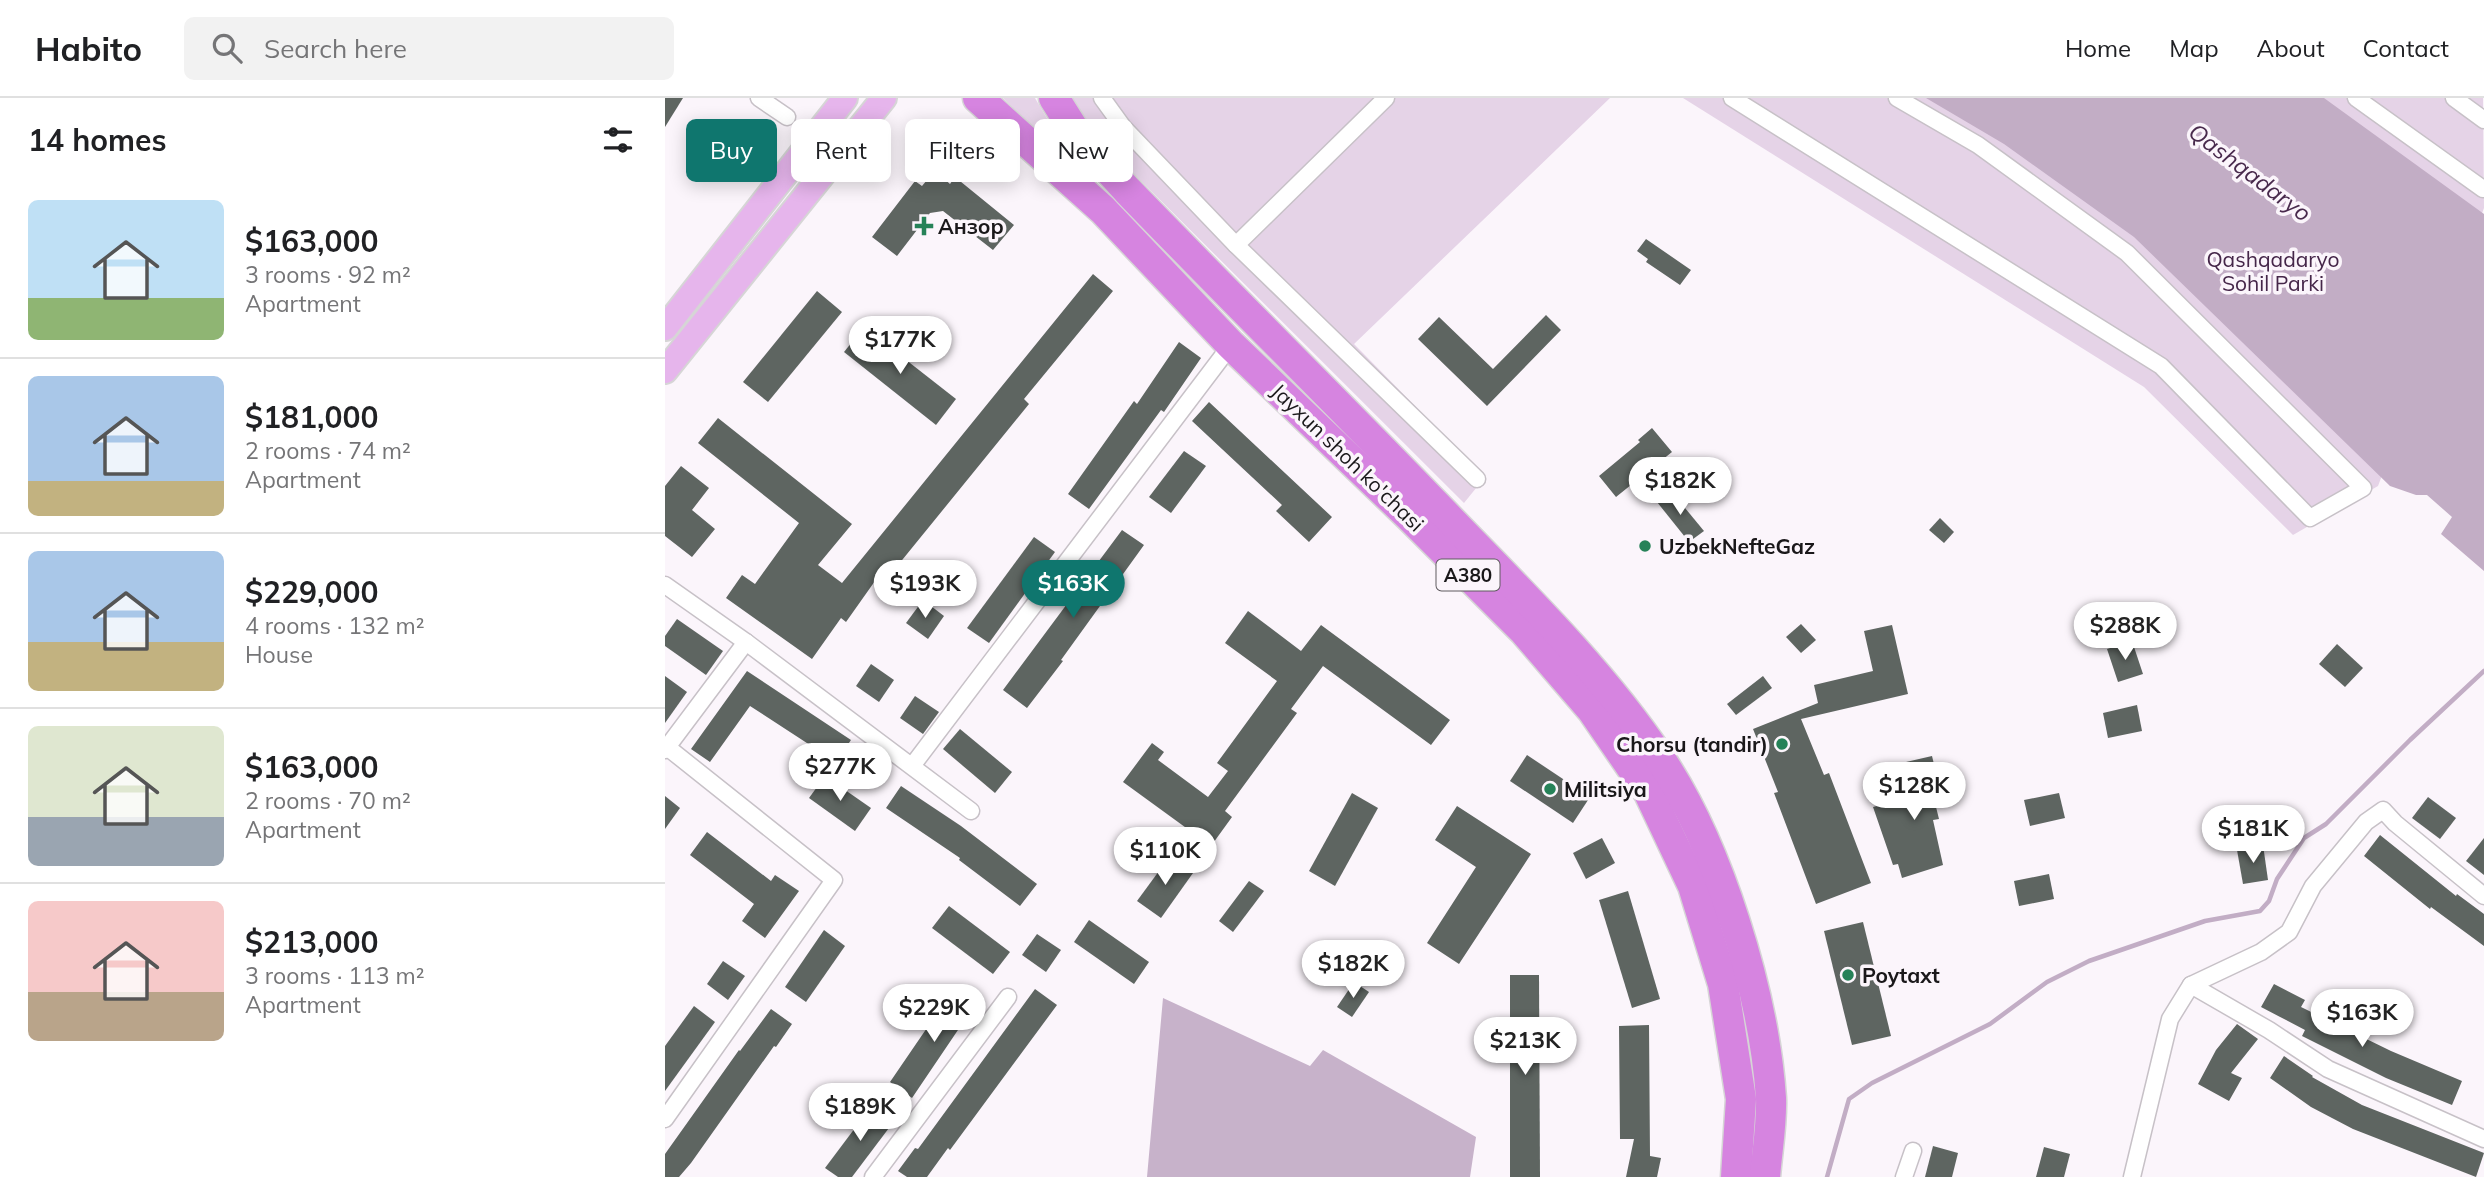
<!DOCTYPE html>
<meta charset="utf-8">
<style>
body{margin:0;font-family:Mulish,sans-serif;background:#f2f2f2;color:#202124;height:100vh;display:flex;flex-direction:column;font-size:26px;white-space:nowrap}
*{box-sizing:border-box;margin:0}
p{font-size:23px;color:#757577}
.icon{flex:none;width:38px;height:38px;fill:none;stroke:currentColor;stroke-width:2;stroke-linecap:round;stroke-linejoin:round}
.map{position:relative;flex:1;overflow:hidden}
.drawer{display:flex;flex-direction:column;background:#fff;width:665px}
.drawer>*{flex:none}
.top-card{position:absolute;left:21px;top:21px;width:665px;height:63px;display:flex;gap:14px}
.price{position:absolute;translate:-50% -60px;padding:0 16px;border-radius:24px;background:#fff;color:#222;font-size:23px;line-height:46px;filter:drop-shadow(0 2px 4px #0008)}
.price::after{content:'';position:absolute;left:50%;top:42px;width:21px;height:16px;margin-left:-10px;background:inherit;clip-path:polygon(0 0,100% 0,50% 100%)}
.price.selected{background:#0f766e;color:#fff}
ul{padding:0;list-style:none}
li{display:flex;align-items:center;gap:21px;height:175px;padding:0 28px}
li+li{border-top:2px solid #e0e0e0}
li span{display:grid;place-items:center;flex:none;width:196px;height:140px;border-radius:10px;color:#555}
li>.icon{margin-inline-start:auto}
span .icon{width:84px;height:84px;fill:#fffc;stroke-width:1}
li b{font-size:30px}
h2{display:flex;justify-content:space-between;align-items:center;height:84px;padding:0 28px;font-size:30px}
.chip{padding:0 24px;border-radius:10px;background:#fff;box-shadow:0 4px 18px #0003;font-size:24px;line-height:63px}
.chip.selected{background:#0f766e;color:#fff}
header{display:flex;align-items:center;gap:42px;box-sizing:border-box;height:98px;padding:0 35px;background:#fff;border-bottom:2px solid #e0e0e0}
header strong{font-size:33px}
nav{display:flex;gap:38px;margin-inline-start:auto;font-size:24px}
.search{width:490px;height:63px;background:#f2f2f2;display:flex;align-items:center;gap:18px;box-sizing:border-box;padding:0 24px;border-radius:10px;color:#757577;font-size:26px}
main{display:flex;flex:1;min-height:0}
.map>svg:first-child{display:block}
.green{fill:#e5d3e7}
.forest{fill:#c7b2ca}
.water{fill:#c2adc5}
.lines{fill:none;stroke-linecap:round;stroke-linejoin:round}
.stream{stroke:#c2adc5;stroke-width:4.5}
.building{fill:#5e6561}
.street-casing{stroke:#c7c1c7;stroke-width:19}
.primary-casing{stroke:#d6d5d6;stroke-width:28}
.highway-casing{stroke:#d6d5d6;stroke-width:33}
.street{stroke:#fff;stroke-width:16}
.primary{stroke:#e6b5ec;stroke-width:24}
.highway{stroke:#d684e0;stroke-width:30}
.poi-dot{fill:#268258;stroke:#fbf5fb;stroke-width:2.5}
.labels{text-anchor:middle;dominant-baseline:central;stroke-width:7;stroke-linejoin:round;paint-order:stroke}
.shield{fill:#fbf5fb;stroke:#5e5a5e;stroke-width:2}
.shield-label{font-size:19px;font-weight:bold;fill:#1a181a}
.poi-label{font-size:21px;font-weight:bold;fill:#1a181a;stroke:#fbf5fb;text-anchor:start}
.park-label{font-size:21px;fill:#452649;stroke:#fbf5fb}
.street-label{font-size:21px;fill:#1a181a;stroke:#fbf5fb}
.water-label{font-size:23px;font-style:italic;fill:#492a4d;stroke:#fbf5fb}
</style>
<header>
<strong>Habito</strong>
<div class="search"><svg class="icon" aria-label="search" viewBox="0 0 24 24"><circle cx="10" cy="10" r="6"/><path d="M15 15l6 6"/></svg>Search here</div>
<nav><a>Home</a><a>Map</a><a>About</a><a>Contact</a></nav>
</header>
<main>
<section class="drawer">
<h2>14 homes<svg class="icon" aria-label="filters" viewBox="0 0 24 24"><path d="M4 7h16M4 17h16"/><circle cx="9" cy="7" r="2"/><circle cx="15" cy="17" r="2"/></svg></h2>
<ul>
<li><span style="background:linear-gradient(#bfe0f5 70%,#8fb573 0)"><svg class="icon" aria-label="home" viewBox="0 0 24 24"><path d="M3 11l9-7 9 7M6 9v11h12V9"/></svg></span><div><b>$163,000</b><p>3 rooms · 92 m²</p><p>Apartment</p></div></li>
<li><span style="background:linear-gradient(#a9c7e8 75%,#c2b280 0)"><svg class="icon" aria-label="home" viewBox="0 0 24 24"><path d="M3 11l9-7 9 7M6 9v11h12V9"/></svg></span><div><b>$181,000</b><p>2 rooms · 74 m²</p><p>Apartment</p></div></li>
<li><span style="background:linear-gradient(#a9c7e8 65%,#c2b280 0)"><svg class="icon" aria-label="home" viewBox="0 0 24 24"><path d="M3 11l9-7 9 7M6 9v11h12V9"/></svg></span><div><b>$229,000</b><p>4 rooms · 132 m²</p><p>House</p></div></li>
<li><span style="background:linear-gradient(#dfe7d0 65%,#9aa5b1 0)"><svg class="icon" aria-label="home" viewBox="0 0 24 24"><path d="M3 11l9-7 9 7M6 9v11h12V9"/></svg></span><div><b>$163,000</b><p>2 rooms · 70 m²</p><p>Apartment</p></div></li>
<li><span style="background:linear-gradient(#f6c9c9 65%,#b9a48a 0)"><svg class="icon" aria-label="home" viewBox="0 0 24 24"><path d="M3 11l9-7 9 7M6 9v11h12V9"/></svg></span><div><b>$213,000</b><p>3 rooms · 113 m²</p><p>Apartment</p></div></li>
</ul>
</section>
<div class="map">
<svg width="1819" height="1079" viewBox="0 0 1819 1079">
<rect width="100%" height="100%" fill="#fbf5fb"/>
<g class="green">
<polygon points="338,0 370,0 405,59 404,64"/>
<polygon points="406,0 945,0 689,246 820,379 799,405 437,44"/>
<polygon points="1018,0 1818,0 1819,110 1713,388 1628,437 1479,289"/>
</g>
<polygon class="forest" points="498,900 645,968 658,952 811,1039 805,1079 482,1079"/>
<polygon class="water" points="1261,0 1659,0 1819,116 1819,473 1776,436 1787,419 1762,397 1751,397 1725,388 1469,139 1339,46"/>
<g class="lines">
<polyline class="stream" points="1162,1079 1184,1001 1207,985 1325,926 1382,884 1424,863 1540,823 1595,813 1604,803 1612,781 1639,740 1661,726 1745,642 1819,573"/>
</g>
<g class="building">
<polygon points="0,0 18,0 0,29"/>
<polygon points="277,79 285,86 290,79 349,127 328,152 278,113 265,115 232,158 207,139 250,83 257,88 262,82"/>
<polygon points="981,141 1026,172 1015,187 981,164 983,161 972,153"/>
<polygon points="428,176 448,193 359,301 364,306 216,488 210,483 181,524 176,520 147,561 61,500 77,477 90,486 134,425 33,345 53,320 187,426 153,467 177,485"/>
<polygon points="152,193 177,214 103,304 78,284"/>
<polygon points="881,217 896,232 822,308 753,241 774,219 828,271"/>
<polygon points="199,229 291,301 271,327 179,254"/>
<polygon points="514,244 536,260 499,314 496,312 424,411 403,396 469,303 472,306"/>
<polygon points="544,304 667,419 644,444 611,413 617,407 527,323"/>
<polygon points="987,330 1007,354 951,399 934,378 975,344 973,342"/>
<polygon points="519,353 541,368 506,415 484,399"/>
<polygon points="16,368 44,390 27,412 50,431 27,459 0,438 0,388"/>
<polygon points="1006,393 1039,433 1024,444 992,404"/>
<polygon points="1275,420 1289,434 1279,445 1264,432"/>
<polygon points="457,432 479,447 396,562 398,563 362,610 338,592"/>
<polygon points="369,439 390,454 324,545 302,530"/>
<polygon points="258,502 279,518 263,541 241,525"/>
<polygon points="583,513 636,553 656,527 785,622 766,647 658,568 626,611 632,615 560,713 567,719 546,748 458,684 487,645 499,654 493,662 543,699 563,673 552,665 612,583 560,545"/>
<polygon points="12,521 58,553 41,577 0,548 0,538"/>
<polygon points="1136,526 1151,542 1136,555 1121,539"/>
<polygon points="1227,527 1243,596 1136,621 1159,677 1164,675 1206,785 1151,806 1109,695 1113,694 1088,631 1153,605 1149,587 1208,573 1199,533"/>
<polygon points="1467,543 1478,576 1453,584 1442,551"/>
<polygon points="1672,546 1698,570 1680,589 1654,566"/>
<polygon points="206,566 229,582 214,604 191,588"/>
<polygon points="82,573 186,642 171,664 85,608 45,664 26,651"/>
<polygon points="0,578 22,594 0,625"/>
<polygon points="1098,578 1107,590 1071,617 1062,606"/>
<polygon points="250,598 274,614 258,636 235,620"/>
<polygon points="1472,607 1477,633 1443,640 1438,615"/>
<polygon points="295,631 347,674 330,695 278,651"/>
<polygon points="862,657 925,699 908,725 845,683"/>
<polygon points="1267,658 1278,703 1270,705 1274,721 1268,722 1278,767 1237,780 1233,766 1228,767 1208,709 1249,698 1241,664"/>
<polygon points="160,678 206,710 190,733 144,700"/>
<polygon points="236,688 296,728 372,786 355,808 294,762 295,760 221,710"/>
<polygon points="687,695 713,710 670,788 644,773"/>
<polygon points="1394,695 1400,720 1365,728 1359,702"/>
<polygon points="0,698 15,710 0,731"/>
<polygon points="1763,699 1791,720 1775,741 1747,720"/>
<polygon points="792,708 866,756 794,866 762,845 811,769 770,742"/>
<polygon points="42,734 106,783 110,777 134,793 100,840 77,823 89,806 25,757"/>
<polygon points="1715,737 1791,798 1792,796 1819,816 1819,848 1766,809 1765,811 1699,758"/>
<polygon points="937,740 950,765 921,781 908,755"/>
<polygon points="1819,740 1819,777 1801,763"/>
<polygon points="1598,747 1603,782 1578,786 1572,752"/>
<polygon points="505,758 528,775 496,820 472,803"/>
<polygon points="1384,776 1389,801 1354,808 1349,783"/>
<polygon points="584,783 599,793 568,834 554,823"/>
<polygon points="963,793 995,901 967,910 934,802"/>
<polygon points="284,808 345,854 328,876 267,830"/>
<polygon points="424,822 484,864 469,886 409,844"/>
<polygon points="1198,824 1226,938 1187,947 1159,833"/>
<polygon points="159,832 180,848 141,904 120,889"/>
<polygon points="372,836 396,852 381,874 357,857"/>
<polygon points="58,863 80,878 63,902 42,886"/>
<polygon points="845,877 874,877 875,1079 845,1079"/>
<polygon points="689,884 704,894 687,919 672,909"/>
<polygon points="1609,886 1640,902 1636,909 1726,953 1797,983 1787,1007 1721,980 1637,938 1640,932 1596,909"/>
<polygon points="370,891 392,907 285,1052 283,1050 262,1079 242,1079 233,1073 250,1050 253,1051"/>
<polygon points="292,892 314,907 297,931 295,929 247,1000 225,984 266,924 268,925"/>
<polygon points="29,908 50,924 0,993 0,948"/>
<polygon points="106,911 127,926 111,949 109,948 26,1065 14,1079 0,1079 0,1056 74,952 75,953"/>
<polygon points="1572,926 1593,941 1566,975 1577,980 1564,1003 1533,986 1551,952"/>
<polygon points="984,927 985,1058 996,1060 992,1079 961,1079 969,1041 955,1041 954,928"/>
<polygon points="1619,958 1648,978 1647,979 1697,1007 1819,1055 1811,1079 1688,1031 1646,1009 1605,980"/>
<polygon points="208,1006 230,1022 187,1079 173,1079 160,1070"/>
<polygon points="1268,1048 1293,1055 1287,1079 1260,1079"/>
<polygon points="1379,1049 1405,1056 1399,1079 1371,1079"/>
</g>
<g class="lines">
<g class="street-casing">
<g id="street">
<polyline points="94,0 122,19"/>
<polyline points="437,0 458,29 569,145 812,381"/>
<polyline points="1067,0 1496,268 1645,420 1698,390 1462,155 1313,47 1232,0"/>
<polyline points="1691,0 1818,91"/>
<polyline points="1789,0 1819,22"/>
<polyline points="571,147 721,0"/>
<polyline points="0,487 81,544 306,713"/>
<polyline points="0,652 81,544"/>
<polyline points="247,668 566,247"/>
<polyline points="1526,887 1604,932 1663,971 1819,1041"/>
<polyline points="0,1021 169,782 2,649"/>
<polyline points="208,1079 343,899"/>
<polyline points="1239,1079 1248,1053"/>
<polyline points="1467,1079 1505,921 1526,887 1596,854 1624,834 1648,788 1701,724 1718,712 1730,725 1819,798"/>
</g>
</g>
<g class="primary-casing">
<g id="primary">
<polyline points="0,230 180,0"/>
<polyline points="0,273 219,0"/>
</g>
</g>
<g class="highway-casing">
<g id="highway">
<polyline points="313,0 438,112 566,247 744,418 859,533 927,612 984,695 1028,788 1058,886 1076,1001 1071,1079"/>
<path d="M 389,0 L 413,38 L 462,92 C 564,198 669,301 771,407 C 846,485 934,569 994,659 C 1053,746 1099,895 1106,1000 C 1107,1026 1102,1053 1100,1079"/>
</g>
</g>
<use href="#street" class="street"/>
<use href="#primary" class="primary"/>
<use href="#highway" class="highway"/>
</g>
<g class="poi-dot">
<path d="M255.5 117.5h7v7h7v7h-7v7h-7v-7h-7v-7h7z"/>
<circle cx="980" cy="448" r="7"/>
<circle cx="1117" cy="646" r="7"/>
<circle cx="885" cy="691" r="7"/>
<circle cx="1183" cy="877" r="7"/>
</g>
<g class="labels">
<rect class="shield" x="771.5" y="461.5" width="63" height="31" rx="5"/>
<g class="shield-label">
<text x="803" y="477">A380</text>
</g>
<g class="poi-label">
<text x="273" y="128">Анзор</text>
<text x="994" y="448">UzbekNefteGaz</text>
<text x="1103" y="646" text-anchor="end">Chorsu (tandir)</text>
<text x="899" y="691">Militsiya</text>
<text x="1197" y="877">Poytaxt</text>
</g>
<g class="park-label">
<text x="1608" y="161">Qashqadaryo<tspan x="1608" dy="24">Sohil Parki</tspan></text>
</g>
<g class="street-label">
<text transform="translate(683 359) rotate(44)">Jayxun shoh ko'chasi</text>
</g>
<g class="water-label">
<text transform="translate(1585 74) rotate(37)">Qashqadaryo</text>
</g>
</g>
</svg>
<b class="price" style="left:235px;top:278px">$177K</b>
<b class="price" style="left:1015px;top:419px">$182K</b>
<b class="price" style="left:260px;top:522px">$193K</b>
<b class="price selected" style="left:408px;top:522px">$163K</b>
<b class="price" style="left:1460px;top:564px">$288K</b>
<b class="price" style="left:175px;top:705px">$277K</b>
<b class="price" style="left:1249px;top:724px">$128K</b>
<b class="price" style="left:1588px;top:767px">$181K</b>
<b class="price" style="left:500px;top:789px">$110K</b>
<b class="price" style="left:688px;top:902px">$182K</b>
<b class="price" style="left:269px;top:946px">$229K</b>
<b class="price" style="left:1697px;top:951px">$163K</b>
<b class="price" style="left:860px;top:979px">$213K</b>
<b class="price" style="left:195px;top:1045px">$189K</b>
<div class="top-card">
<a class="chip selected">Buy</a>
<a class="chip">Rent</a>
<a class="chip">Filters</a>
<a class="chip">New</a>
</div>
</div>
</main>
